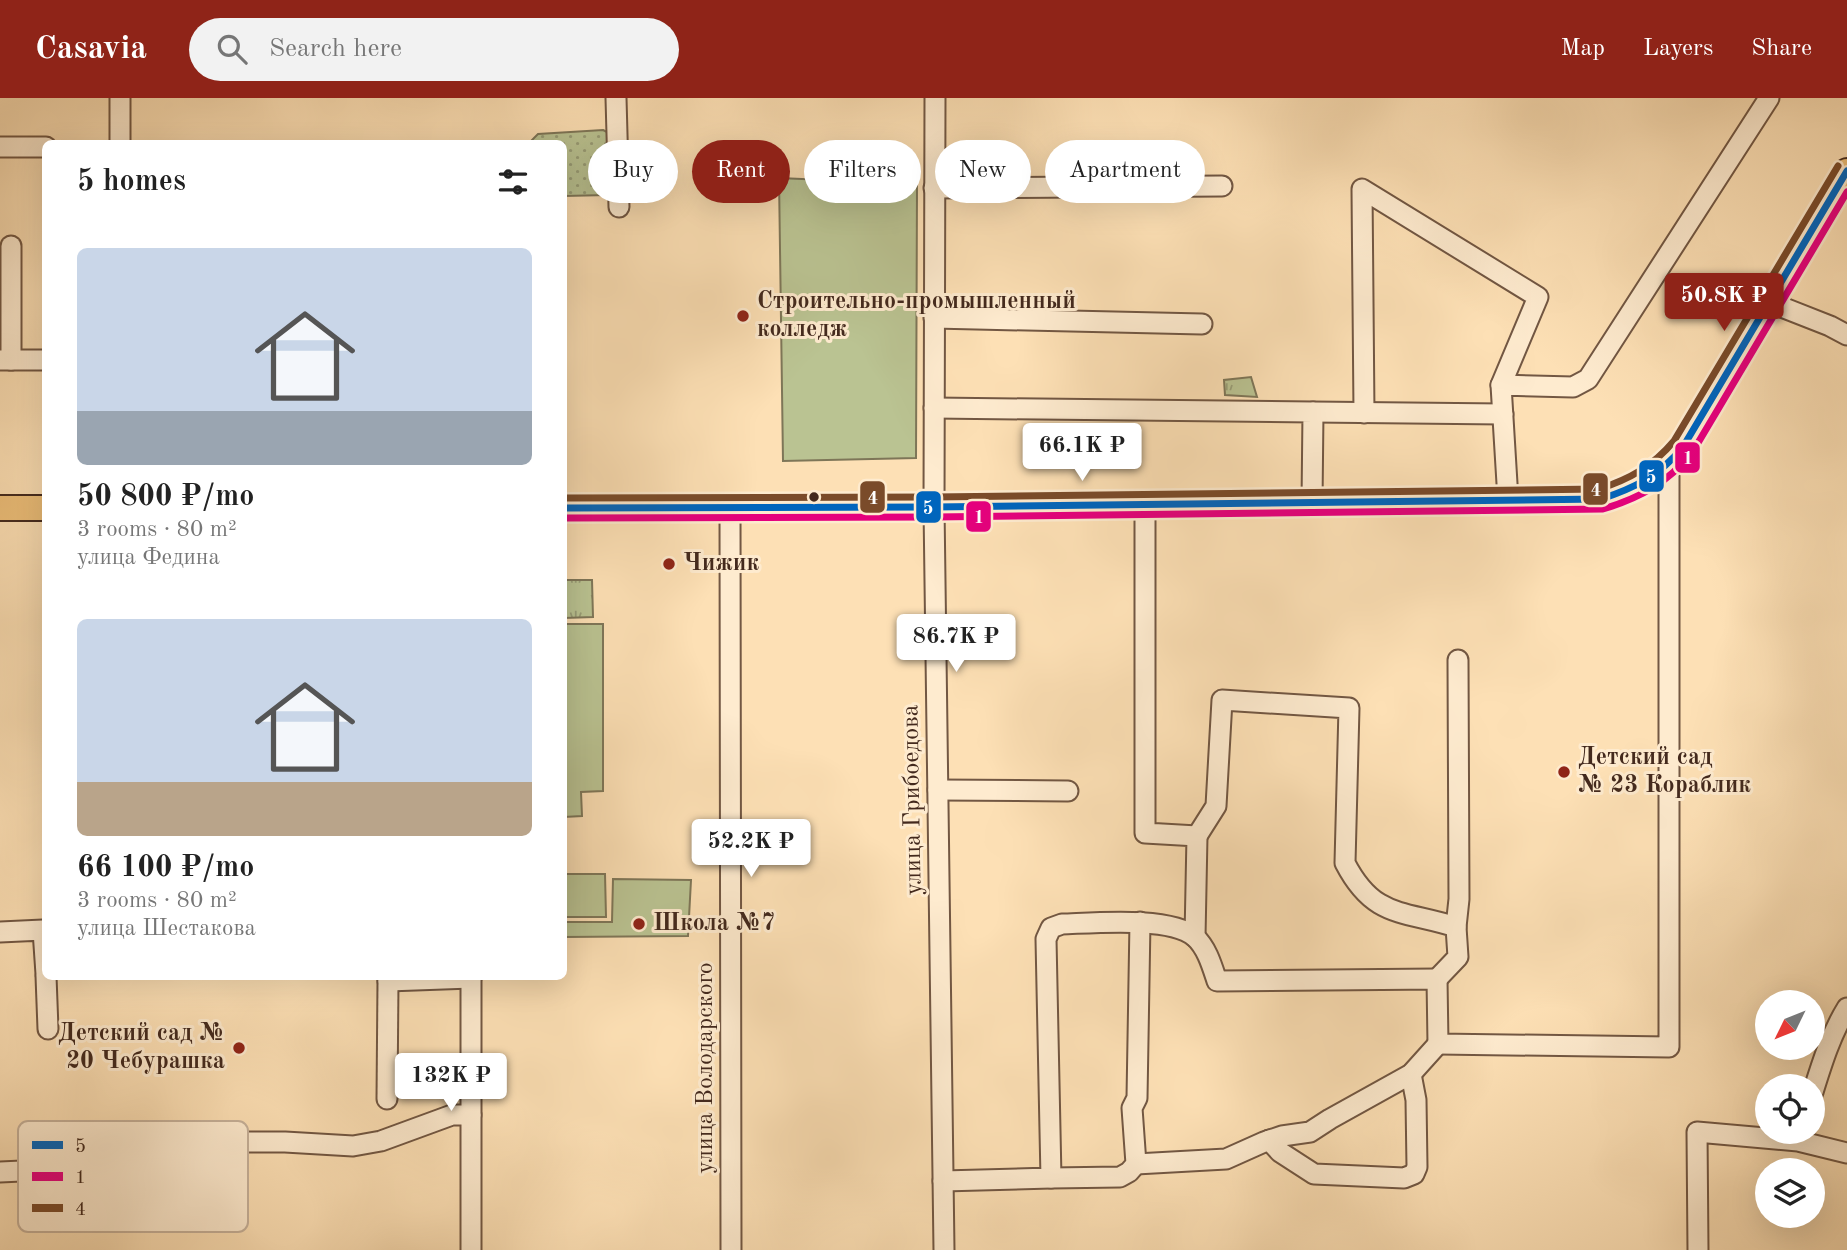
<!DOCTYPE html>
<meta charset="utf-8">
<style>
body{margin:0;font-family:"Old Standard TT",serif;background:#f2f2f2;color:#222;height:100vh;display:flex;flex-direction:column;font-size:26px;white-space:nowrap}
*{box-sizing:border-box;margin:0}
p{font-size:23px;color:#767676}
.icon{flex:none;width:38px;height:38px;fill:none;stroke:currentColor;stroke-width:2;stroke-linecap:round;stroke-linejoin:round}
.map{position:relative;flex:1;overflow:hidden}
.side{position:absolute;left:42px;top:42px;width:525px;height:840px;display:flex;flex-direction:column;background:#fff;border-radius:10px;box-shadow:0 7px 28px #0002}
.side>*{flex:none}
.top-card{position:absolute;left:588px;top:42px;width:665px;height:63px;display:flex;gap:14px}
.needle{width:46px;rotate:227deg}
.buttons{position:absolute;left:1755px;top:892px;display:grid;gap:14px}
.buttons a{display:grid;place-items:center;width:70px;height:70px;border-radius:50%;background:#fff;box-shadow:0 7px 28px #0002;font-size:35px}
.price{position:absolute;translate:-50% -60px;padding:0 16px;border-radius:7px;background:#fff;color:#222;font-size:23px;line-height:46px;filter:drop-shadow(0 2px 4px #0008)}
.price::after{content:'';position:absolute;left:50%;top:42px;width:21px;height:16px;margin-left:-10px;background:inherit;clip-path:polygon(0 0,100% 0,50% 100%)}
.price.current{background:#8f2418;color:#fff}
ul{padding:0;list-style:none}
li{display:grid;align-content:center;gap:14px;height:371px;padding:0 35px}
li span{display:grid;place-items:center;height:217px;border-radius:10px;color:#555}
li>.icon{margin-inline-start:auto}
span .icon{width:126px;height:126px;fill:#fffc;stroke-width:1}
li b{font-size:30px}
h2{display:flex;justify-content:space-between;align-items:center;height:84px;padding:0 35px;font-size:30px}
.tag{padding:0 24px;border-radius:32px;background:#fff;box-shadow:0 7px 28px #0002;font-size:24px;line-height:63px}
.tag.current{background:#8f2418;color:#fff}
header{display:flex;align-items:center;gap:42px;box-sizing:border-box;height:98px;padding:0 35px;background:#8f2418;color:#fff}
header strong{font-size:33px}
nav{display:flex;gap:38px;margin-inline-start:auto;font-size:24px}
.search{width:490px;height:63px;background:#f2f2f2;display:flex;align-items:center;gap:18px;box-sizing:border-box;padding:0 24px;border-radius:38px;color:#767676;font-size:26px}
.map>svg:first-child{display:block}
.grass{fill:url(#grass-dots);stroke:#7e7658;stroke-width:2}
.park{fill:url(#park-tufts);stroke:#7e7658;stroke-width:2}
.garden{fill:#bac392;stroke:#7e7658;stroke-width:2}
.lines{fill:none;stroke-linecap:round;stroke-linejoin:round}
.minor-casing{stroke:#725743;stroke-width:23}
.major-casing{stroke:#43291d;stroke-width:28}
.minor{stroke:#feebcf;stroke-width:19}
.major{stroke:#eec07a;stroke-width:24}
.bus-1-casing{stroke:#feebcf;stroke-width:12}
.bus-2-casing{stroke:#feebcf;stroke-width:12}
.bus-3-casing{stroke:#feebcf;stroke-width:12}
.bus-1{stroke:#0065bd;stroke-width:7}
.bus-2{stroke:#e5007d;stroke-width:7}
.bus-3{stroke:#7a4b2a;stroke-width:7}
.poi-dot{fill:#8f2418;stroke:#feebcf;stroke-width:2.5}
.bus-dot{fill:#43291d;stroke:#feebcf;stroke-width:2.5}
.labels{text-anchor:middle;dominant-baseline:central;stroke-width:6;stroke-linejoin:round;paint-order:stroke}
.poi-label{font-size:24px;font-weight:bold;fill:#43291d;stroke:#feebcf;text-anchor:start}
.street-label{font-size:24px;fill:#43291d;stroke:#feebcf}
.key{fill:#feebcf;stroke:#c6b19a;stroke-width:2}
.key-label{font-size:19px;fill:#43291d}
.line-badge{stroke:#feebcf;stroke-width:2.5}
.badge-label{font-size:19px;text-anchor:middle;font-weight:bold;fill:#fff}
</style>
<header>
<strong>Casavia</strong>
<div class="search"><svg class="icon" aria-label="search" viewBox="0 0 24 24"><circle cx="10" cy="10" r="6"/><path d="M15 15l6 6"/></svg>Search here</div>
<nav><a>Map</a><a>Layers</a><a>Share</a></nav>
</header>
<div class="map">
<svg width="1847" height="1152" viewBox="0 0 1847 1152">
<defs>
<pattern id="grass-dots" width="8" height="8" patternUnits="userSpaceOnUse" patternTransform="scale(1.75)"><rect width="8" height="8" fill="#bac392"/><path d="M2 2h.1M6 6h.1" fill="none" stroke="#999e77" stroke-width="1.8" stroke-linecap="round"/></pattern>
<pattern id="park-tufts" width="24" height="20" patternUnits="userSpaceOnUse" patternTransform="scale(1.75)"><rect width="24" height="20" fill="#bac392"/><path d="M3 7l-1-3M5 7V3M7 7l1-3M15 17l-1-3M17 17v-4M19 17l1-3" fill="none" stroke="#999e77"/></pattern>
</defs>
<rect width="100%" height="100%" fill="#fde0b5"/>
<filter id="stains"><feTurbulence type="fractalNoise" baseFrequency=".00286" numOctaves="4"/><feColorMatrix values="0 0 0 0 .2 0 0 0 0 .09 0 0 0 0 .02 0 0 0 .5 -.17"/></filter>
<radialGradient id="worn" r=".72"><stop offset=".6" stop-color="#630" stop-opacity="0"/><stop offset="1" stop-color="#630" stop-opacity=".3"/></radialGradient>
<polygon class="grass" points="603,32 611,36 614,92 608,97 564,98 564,46 529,45 538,36"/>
<g class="park">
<polygon points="1251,279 1257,299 1225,297 1224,282"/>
<polygon points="564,482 592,482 593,519 564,520"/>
</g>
<g class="garden">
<polygon points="779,80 917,86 916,360 783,363"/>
<polygon points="564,526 603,526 603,693 581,694 582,718 564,719"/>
<polygon points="564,776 605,776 606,819 564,819"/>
<polygon points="613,781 691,782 688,838 564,839 564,824 612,824"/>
</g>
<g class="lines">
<g class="minor-casing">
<g id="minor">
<polyline points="120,0 120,46"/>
<polyline points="616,0 619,109"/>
<polyline points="935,0 934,409 944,1152"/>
<polyline points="0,49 46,49"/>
<polyline points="934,90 1222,88"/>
<polyline points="11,148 11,262"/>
<polyline points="1769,204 1830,228 1847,237"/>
<polyline points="934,220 1202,226"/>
<polyline points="1,262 46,262"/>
<polyline points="934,310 1313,314 1312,405"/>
<polyline points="1313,314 1503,316"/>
<polyline points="1364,315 1362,91 1538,199 1501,287"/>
<polyline points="1508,402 1501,287 1573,289 1588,281 1769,0"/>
<polyline points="1145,407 1145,735 1197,738 1195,839"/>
<polyline points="730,410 731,1152"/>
<polyline points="938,692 1068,693"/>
<path d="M 1197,738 L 1216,708 L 1222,602 L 1349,610 L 1345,765 C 1374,821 1403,812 1456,829 L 1458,859 L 1437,881"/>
<polyline points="1456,829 1459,801 1458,562"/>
<polyline points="0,834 43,832 46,876"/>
<polyline points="46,878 48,931"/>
<polyline points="388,878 388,883 471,880"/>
<path d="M 1813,994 C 1822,965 1831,936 1847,910"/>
<polyline points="387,1001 388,883"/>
<polyline points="1269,1042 1280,1054 1314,1076 1404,1080 1414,1076 1417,1069 1416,1002 1411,976"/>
<polyline points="1136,1066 1226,1061 1264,1044 1282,1038 1310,1034 1330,1021 1411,976 1438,946"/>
<polyline points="0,1074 86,1070 105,1060 121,1048 141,1044 285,1044 353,1048 381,1043 452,1017 471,1017"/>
<polyline points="1051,1080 1120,1079 1129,1074 1136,1066 1132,1010 1137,1000 1140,824"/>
<path d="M 943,1083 L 1051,1080 L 1046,841 L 1051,830 L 1062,826 C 1094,825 1171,818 1195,839 C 1207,850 1212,868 1217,883 L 1437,881 L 1438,946 L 1669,949 L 1669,367"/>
<polyline points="471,1152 471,878"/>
<polyline points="1698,1152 1697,1034 1798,1043 1847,1055"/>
</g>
</g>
<g class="major-casing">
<g id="major">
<polyline points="0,410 46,410"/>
<path d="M 564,410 L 934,409 L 1601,401 C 1638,390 1658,381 1683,349 L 1847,73"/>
</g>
</g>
<use href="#minor" class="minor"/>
<use href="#major" class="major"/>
<g class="bus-1-casing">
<path id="bus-1" d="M 564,410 L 934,409 L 1601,401 C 1635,390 1660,377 1683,349 L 1847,73"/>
</g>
<g class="bus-2-casing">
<path id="bus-2" d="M 564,420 L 934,419 L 1603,411 C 1640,400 1667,385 1692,355 L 1847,94"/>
</g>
<g class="bus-3-casing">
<path id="bus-3" d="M 564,400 L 934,399 L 1599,391 C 1630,381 1653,368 1674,343 L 1838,68"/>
</g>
<use href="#bus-1" class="bus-1"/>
<use href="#bus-2" class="bus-2"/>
<use href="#bus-3" class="bus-3"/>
</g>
<g class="poi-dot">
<circle cx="743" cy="218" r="7"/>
<circle cx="669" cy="466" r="7"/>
<circle cx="1564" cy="674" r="7"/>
<circle cx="639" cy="826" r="7"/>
<circle cx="239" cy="950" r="7"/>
</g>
<circle class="bus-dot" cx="814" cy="399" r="6"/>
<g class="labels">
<g class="poi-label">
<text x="757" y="204">Строительно-промышленный<tspan x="757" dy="28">колледж</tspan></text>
<text x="683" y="466">Чижик</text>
<text x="1578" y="660">Детский сад<tspan x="1578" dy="28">№ 23 Кораблик</tspan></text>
<text x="653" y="826">Школа №7</text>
<text x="225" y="936" text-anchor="end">Детский сад №<tspan x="225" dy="28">20 Чебурашка</tspan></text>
</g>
<g class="street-label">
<text transform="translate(913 702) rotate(-91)">улица Грибоедова</text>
<text transform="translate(706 970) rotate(-90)">улица Володарского</text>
</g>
</g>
<rect x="18" y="1023" width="230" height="111" rx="10" class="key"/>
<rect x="32" y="1043" width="31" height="8" fill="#0065bd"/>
<rect x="32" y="1074" width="31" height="9" fill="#e5007d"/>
<rect x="32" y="1106" width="31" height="8" fill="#7a4b2a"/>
<g class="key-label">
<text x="75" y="1054">5</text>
<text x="75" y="1085">1</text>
<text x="75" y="1117">4</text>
</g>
<g class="line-badge">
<rect x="1674" y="343" width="27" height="33" rx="7" fill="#e5007d"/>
<rect x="1638" y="361" width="27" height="34" rx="7" fill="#0065bd"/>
<rect x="1582" y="374" width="27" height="34" rx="7" fill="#7a4b2a"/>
<rect x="859" y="382" width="27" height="34" rx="7" fill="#7a4b2a"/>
<rect x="915" y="392" width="27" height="34" rx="7" fill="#0065bd"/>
<rect x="965" y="402" width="27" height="33" rx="7" fill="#e5007d"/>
</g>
<g class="badge-label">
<text x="1688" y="366">1</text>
<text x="1651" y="385">5</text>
<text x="1596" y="398">4</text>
<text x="873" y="406">4</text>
<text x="928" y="416">5</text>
<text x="979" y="425">1</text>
</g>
<rect width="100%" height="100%" filter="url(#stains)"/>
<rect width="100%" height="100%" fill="url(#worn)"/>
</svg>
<div class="buttons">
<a><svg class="needle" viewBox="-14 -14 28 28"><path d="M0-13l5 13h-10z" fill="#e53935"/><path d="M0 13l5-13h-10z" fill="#767676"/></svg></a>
<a><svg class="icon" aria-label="locate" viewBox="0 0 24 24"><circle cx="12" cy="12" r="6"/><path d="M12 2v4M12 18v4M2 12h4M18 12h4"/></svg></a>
<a><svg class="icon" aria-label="layers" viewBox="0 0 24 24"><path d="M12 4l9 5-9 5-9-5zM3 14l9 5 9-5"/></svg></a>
</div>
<b class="price current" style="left:1724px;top:235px">50.8K ₽</b>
<b class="price" style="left:1082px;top:385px">66.1K ₽</b>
<b class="price" style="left:956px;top:576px">86.7K ₽</b>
<b class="price" style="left:751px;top:781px">52.2K ₽</b>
<b class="price" style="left:451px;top:1015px">132K ₽</b>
<div class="top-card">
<a class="tag">Buy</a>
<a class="tag current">Rent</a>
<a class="tag">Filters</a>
<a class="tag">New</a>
<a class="tag">Apartment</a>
</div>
<section class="side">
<h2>5 homes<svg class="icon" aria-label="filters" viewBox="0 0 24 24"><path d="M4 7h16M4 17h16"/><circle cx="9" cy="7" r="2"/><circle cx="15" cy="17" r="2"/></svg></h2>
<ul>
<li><span style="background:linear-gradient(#c9d6e8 75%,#9aa5b1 0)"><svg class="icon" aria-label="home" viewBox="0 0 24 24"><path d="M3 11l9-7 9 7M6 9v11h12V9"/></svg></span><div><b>50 800 ₽/mo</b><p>3 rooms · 80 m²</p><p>улица Федина</p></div></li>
<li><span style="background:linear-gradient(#c9d6e8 75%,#b9a48a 0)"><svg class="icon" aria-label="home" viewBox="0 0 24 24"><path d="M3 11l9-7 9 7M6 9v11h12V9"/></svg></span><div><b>66 100 ₽/mo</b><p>3 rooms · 80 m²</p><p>улица Шестакова</p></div></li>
</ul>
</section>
</div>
